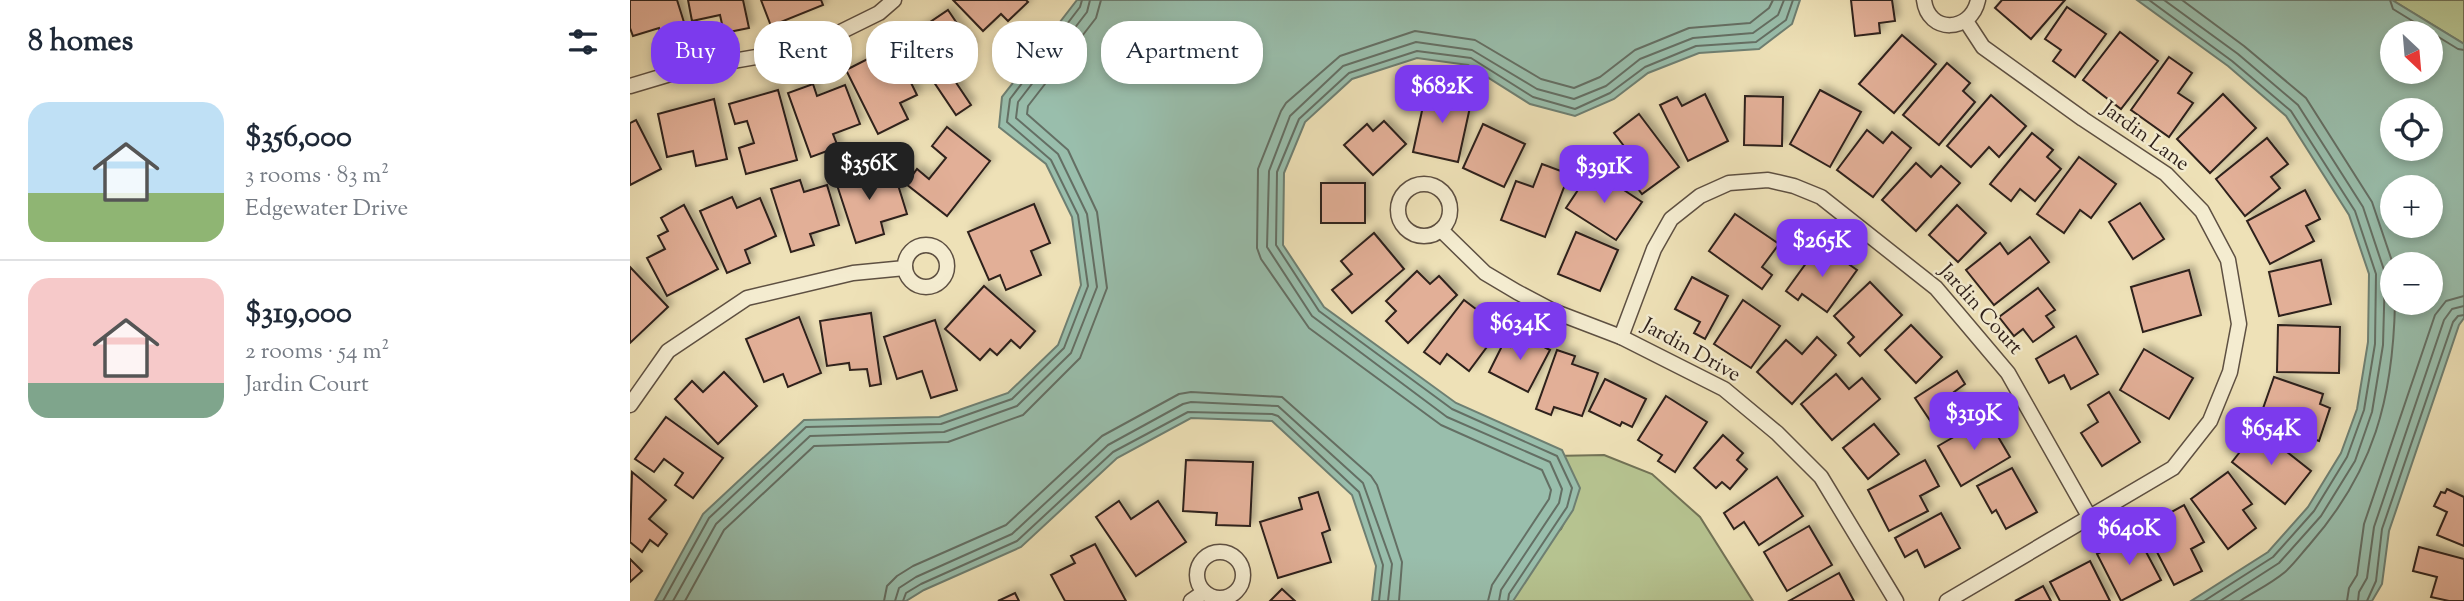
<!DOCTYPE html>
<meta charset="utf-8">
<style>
body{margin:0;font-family:"Sorts Mill Goudy",serif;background:#f6f6f7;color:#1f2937;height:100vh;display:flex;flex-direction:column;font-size:26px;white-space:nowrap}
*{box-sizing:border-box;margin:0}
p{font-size:23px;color:#747a83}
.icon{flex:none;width:38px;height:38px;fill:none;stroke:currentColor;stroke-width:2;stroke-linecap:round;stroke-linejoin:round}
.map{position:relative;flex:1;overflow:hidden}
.panel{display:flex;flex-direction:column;background:#fff;width:630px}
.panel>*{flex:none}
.guide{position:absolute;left:21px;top:21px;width:665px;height:63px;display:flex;gap:14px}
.needle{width:46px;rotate:154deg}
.controls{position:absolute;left:1750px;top:21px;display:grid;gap:14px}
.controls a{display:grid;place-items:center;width:63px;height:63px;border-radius:50%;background:#fff;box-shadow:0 4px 10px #0003;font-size:35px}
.price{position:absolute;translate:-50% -60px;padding:0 16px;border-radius:14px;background:#7c3aed;color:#fff;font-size:23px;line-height:46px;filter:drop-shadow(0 2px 4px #0008)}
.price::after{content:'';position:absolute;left:50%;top:42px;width:21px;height:16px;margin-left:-10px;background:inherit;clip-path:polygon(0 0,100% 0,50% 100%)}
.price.selected{background:#222;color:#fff}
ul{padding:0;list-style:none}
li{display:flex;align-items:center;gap:21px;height:175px;padding:0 28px}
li+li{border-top:2px solid #e0e1e3}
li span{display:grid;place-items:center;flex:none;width:196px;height:140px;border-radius:21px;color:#555}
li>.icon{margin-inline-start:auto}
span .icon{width:84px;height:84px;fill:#fffc;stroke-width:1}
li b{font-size:30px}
h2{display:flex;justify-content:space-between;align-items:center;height:84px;padding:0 28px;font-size:30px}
.pill{padding:0 24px;border-radius:28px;background:#fff;box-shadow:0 4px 10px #0003;font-size:24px;line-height:63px}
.pill.selected{background:#7c3aed;color:#fff}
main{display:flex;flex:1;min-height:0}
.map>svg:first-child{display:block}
.green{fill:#b6c390;stroke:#727256;stroke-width:2}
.water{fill:#99beac;stroke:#6e7f72;stroke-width:2;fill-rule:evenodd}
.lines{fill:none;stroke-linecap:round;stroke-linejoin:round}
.shore{stroke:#646f64;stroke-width:2}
.building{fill:#e2af97;stroke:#2e201b;stroke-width:2;filter:url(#shadow)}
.street-casing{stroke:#5e5042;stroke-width:17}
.street{stroke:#f4ecd0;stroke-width:14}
.labels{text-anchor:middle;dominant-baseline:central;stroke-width:5;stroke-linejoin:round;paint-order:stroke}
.street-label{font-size:21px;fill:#2e201b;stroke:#f4ecd0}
</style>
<main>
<section class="panel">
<h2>8 homes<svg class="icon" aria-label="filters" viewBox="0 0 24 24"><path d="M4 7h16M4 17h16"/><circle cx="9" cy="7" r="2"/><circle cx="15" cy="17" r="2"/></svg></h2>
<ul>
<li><span style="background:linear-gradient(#bfe0f5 65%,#8fb573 0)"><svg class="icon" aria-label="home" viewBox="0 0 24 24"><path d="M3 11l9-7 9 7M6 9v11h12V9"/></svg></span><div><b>$356,000</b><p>3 rooms · 83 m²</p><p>Edgewater Drive</p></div></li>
<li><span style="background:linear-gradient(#f6c9c9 75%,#7fa58c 0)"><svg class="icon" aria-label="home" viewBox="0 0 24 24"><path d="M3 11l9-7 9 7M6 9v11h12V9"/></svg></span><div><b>$319,000</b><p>2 rooms · 54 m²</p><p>Jardin Court</p></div></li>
</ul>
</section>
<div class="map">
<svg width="1834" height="601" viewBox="0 0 1834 601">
<defs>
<filter id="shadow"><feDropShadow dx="4.5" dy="-4.5" stdDeviation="3.5" flood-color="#0004"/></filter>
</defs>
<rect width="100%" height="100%" fill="#eee1b7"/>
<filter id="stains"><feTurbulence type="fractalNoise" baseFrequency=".00286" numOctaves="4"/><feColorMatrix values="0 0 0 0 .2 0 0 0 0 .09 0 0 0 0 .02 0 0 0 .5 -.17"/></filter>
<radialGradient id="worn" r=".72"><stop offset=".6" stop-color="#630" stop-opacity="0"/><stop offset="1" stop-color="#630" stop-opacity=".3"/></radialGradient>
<g class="green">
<polygon points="1762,0 1834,0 1834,44"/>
<polygon points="974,455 1022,474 1070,517 1123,601 877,601 916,541 931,529 940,510 924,456"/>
</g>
<g class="water">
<polygon points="447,0 1170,0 1162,24 1129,49 1069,53 1018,73 984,99 945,116 900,104 838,65 787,58 722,79 675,122 654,173 653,245 694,307 826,403 932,450 950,488 943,510 883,601 742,601 746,566 722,495 642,421 561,418 487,458 391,547 294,590 276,601 25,601 73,514 174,420 309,417 378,393 428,345 451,285 442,217 416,164 369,127 372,97"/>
<path d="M 1507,0 L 1762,0 L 1834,44 L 1834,318 L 1829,325 L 1759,531 L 1752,584 L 1742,601 L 1561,601 L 1638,552 L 1678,507 L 1711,453 L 1727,409 L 1738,342 L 1739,274 L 1719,215 L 1656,116 L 1598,66 ZM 1762,33 L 1801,33 L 1801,72 L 1762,72 ZM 1762,110 L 1801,110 L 1801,149 L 1762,149 ZM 1762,187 L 1801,187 L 1801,226 L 1762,226 ZM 1762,264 L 1801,264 L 1801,303 L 1762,303 Z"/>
</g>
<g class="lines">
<g class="shore">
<polyline points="1519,0 1602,61 1661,111 1725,211 1746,274 1745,344 1734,410 1717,457 1684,511 1643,557 1574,601"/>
<polyline points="1534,0 1608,54 1668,105 1733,207 1755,273 1753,345 1742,412 1725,461 1691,516 1649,563 1590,601"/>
<polyline points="1552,0 1614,46 1676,98 1742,202 1763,264"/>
<polyline points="1760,0 1763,9 1828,49 1834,50"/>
<polyline points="33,601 79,518 176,427 311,424 382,399 434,348 458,286 448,215 421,160 377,122 380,99 450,7 452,0"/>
<polyline points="43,601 86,524 180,436 314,432 387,406 441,353 467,287 457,214 428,154 386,118 388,102 457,12 460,0"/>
<polyline points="55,601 94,530 184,446 318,442 393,415 450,358 477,288 467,212 438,150 397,114 398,106 466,18 471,0"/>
<polyline points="254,601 257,586 267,576 283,566 376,525 472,436 549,394 561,392 652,397 741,476 747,485 772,562 769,601"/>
<polyline points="265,601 269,588 286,577 382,534 478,445 553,404 561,402 648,406 733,483 762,564 758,601"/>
<polyline points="273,601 276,593 291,584 387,541 483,452 558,412 642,414 648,416 729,492 753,565 749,601"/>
<polyline points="858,601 862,585 919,499 921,490 912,470 811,425 679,328 631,259 627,248 628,169 651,111 656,103 710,56 785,31 845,40 911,79 944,88 970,77 1005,50 1059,28 1120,23 1139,8 1143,0"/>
<polyline points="869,601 871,590 929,503 932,489 920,462 817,417 682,316 637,247 639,171 660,116 713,66 786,42 842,50 907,89 944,99 976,86 1010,59 1063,38 1123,33 1148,15 1154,0"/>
<polyline points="878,601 879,594 937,507 942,488 927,456 822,409 689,311 646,245 647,172 669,119 719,73 787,51 841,58 903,97 945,109 980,93 1015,67 1066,46 1126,42 1156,20 1163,0"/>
<path d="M 1610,601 C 1624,592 1642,583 1655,572 C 1664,564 1672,553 1680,544 C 1744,471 1763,398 1765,303"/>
<polyline points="1717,601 1719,588 1727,575 1734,524 1805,315 1816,301 1834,296"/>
<polyline points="1728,601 1729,592 1737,578 1744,527 1814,320 1822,309 1834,306"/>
<polyline points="1737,601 1746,581 1752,529 1823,322 1828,316 1834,315"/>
</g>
</g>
<g class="building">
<polygon points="0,0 47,0 58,35 33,43 29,28 3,36 0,28"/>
<polygon points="58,0 113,0 119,28 94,33 90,15 62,21"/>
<polygon points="131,0 191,0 193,5 141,26"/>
<polygon points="323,0 396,0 398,2 378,21 371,14 353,31"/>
<polygon points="1221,0 1262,0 1265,21 1249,23 1250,33 1225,36"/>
<polygon points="1372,0 1435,0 1401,39 1365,8"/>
<polygon points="1437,7 1476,34 1445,77 1423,61 1431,50 1415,39"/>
<polygon points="318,10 343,47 326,58 333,67 321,75 341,105 326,115 275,39"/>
<polygon points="1490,32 1528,61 1491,109 1453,80"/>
<polygon points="1272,35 1306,64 1264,113 1229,84"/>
<polygon points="263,46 287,95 270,103 278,119 248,134 216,70"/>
<polygon points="1539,57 1562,73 1548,93 1563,103 1539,137 1501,110"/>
<polygon points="1317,63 1340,83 1333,91 1345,102 1309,145 1273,115"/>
<polygon points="183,84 187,96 215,85 230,124 203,134 208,147 181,157 158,93"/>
<polygon points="797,88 842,98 828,162 783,152"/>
<polygon points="148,90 167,160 116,174 109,148 124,143 117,121 105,124 99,104"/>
<polygon points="1190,90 1231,112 1200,167 1160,144"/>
<polygon points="1075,94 1098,141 1058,161 1030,105 1047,97 1052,106"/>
<polygon points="1593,94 1626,128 1580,173 1547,139"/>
<polygon points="1361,95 1396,126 1369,157 1359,147 1341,167 1317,146"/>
<polygon points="1115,96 1153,97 1152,146 1114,145"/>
<polygon points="84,99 97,159 66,166 63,151 37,157 28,114"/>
<polygon points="1009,114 1049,167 1012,194 985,159 997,150 984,133"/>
<polygon points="6,120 31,169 0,185 0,123"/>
<polygon points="754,121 776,144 743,175 714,145 737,124 743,131"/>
<polygon points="853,124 895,144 874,187 833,168"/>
<polygon points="317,127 360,161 317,216 276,184 287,169 299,179 316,158 302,146"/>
<polygon points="1237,130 1253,143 1262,132 1281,148 1243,197 1207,170"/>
<polygon points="1402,133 1423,150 1417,157 1431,169 1405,201 1390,189 1381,201 1360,184"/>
<polygon points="1637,138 1658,164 1641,177 1650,188 1615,216 1586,179"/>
<polygon points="1449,157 1486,184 1461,218 1450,210 1434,233 1407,214"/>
<polygon points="1286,163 1301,177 1311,166 1330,183 1286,231 1252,200"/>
<polygon points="912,164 939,174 915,237 871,220 886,181 903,187"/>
<polygon points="234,166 238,180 264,172 277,214 251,222 254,234 226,243 204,176"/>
<polygon points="962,169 1012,202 986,240 936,208"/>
<polygon points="170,180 174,192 197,185 209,225 180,234 184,245 161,252 141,189"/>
<rect x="691" y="183" width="44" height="40"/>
<polygon points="1675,190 1690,219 1676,226 1684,241 1640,264 1617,221"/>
<polygon points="102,197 107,208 130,198 146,236 115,250 120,263 97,273 70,211"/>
<polygon points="1510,203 1534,239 1503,259 1479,222"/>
<polygon points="404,204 420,243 401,251 411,275 376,290 370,275 359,280 338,232"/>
<polygon points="54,205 88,269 37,296 17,258 35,249 28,236 38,231 31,218"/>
<polygon points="1327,205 1356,233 1328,262 1299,235"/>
<polygon points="1105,214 1149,244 1132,267 1142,275 1132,289 1079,251"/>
<polygon points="946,232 988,250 970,291 928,274"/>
<polygon points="744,233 774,269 722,313 702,290 722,274 711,261"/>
<polygon points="1400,237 1419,262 1364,305 1336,270 1370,243 1378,254"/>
<polygon points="1190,244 1227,270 1197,312 1172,294 1168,300 1156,291"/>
<polygon points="1691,260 1701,304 1649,316 1639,272"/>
<polygon points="0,267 38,307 0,343"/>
<polygon points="1559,270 1571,315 1513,332 1501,287"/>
<polygon points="787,271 800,284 809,276 827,295 778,343 756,321 766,311 756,301"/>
<polygon points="1062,277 1098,296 1075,339 1064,333 1070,322 1045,309"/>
<polygon points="1240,282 1272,315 1230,356 1218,343 1224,337 1204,316"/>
<polygon points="354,286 405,331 390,348 381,340 367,355 360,349 350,360 315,329"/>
<polygon points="1408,288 1425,310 1416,316 1424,327 1403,342 1393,329 1384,336 1369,317"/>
<polygon points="834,300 871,328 839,371 817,354 810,364 794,352"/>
<polygon points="1113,300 1150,326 1121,368 1084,344"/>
<polygon points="241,313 251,384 240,386 237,369 220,370 219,363 197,366 190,321"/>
<polygon points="169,317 191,373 158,387 153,374 134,382 116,339"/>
<polygon points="305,320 327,390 301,398 292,371 267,379 254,337"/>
<polygon points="1281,325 1312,357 1286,383 1255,350"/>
<polygon points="1648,325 1710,327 1709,373 1647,372"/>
<polygon points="887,333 920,350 898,392 859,372 873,344 880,347"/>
<polygon points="1446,336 1468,374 1441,389 1434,375 1419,383 1406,359"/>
<polygon points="1187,337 1206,355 1162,404 1127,372 1156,340 1172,354"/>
<polygon points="1514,349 1563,378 1539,419 1490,390"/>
<polygon points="927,350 945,356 942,364 968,373 952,416 924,407 921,415 906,409"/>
<polygon points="1327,371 1335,384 1324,392 1337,412 1307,431 1285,398"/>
<polygon points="94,372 127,406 88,444 45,399 62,381 73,392"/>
<polygon points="1206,374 1219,389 1232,378 1250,399 1202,440 1171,404"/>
<polygon points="1644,377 1693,394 1690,404 1700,408 1689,441 1629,420"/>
<polygon points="975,379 1016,399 1002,427 992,422 990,426 959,411"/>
<polygon points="1479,392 1510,442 1472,466 1451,433 1468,422 1458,405"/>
<polygon points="1036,396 1077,422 1045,472 1028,461 1032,455 1008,440"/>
<polygon points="36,417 93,458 63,498 45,485 53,473 34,459 24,472 5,459"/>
<polygon points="1357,418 1380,457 1331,486 1308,446"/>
<polygon points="1244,424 1269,454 1238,479 1213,448"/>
<polygon points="1628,429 1681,471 1655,504 1602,462"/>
<polygon points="1093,435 1113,453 1107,460 1117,469 1100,489 1092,482 1086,488 1064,468"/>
<polygon points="556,460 623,462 620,526 586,525 587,513 553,511"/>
<polygon points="1295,460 1309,486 1290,496 1298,511 1259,531 1238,490"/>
<polygon points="1382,468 1407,512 1376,529 1366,510 1362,513 1347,486"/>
<polygon points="2,472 36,500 19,519 37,534 28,546 20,540 12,552 0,542"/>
<polygon points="1598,472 1622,504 1613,510 1626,528 1598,549 1561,499"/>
<polygon points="1147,477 1173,516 1129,545 1114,522 1104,529 1094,513"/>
<polygon points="1817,489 1834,497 1834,546 1807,535 1817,512 1804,506 1811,492 1815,493"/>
<polygon points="688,492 700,530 692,533 701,562 648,578 630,522 672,509 669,498"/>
<polygon points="489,501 501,519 528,501 556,542 506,576 466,517"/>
<polygon points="1554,505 1574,542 1561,549 1572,571 1544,585 1514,527"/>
<polygon points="1311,513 1330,548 1295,567 1287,550 1275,557 1265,538"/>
<polygon points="1179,526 1202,565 1157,591 1134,552"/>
<polygon points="1506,533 1531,580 1491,601 1467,554"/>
<polygon points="465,544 496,601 435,601 421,575 445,563 441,556"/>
<polygon points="1789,547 1834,559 1834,601 1819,601 1801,597 1807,577 1783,571"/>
<polygon points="0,559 12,571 0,582"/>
<polygon points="1460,561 1480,601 1430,601 1420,582"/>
<polygon points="1209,573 1224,601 1159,601"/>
<polygon points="1413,586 1421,601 1385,601"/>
<polygon points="652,589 665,601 640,601"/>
<polygon points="385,593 389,601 368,601"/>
</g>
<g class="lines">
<g class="street-casing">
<g id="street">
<path d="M 1294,0 C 1298,34 1341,33 1348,0"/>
<polyline points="0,86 57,69 178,48 249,13 264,0"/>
<circle cx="794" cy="210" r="26"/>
<polyline points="811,230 855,273 887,292 923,311 991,337 1094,389 1147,433 1191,477 1266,601"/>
<circle cx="296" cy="266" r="21"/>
<polyline points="991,337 1024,249 1041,219 1070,196 1099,183 1138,180 1164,186 1191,197 1306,288 1329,315 1378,373 1460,518"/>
<polyline points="0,405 38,351 117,298 223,273 275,268"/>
<circle cx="590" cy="575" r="23"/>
<polyline points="561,601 574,592"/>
<polyline points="1317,601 1543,468 1580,421 1600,372 1609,324 1598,260 1572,211 1536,174 1453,119 1353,47 1336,21"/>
</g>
</g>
<use href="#street" class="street"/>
</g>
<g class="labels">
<g class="street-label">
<text transform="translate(1515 137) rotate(36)">Jardin Lane</text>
<text transform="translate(1350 310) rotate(48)">Jardin Court</text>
<text transform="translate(1061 351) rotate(29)">Jardin Drive</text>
</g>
</g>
<rect width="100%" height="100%" filter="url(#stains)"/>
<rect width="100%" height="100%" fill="url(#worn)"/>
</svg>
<div class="controls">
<a><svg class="needle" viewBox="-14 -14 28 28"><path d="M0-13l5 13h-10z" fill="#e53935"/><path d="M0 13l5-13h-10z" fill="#747a83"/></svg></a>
<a><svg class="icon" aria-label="locate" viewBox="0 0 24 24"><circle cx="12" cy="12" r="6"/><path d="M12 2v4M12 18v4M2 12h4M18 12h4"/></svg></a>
<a>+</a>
<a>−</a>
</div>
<b class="price" style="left:812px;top:125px">$682K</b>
<b class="price selected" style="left:239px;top:202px">$356K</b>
<b class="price" style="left:974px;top:205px">$391K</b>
<b class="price" style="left:1192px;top:279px">$265K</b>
<b class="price" style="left:890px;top:362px">$634K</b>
<b class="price" style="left:1344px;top:452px">$319K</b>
<b class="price" style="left:1641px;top:467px">$654K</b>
<b class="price" style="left:1499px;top:567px">$640K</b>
<div class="guide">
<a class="pill selected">Buy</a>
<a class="pill">Rent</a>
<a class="pill">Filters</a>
<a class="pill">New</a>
<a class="pill">Apartment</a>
</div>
</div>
</main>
